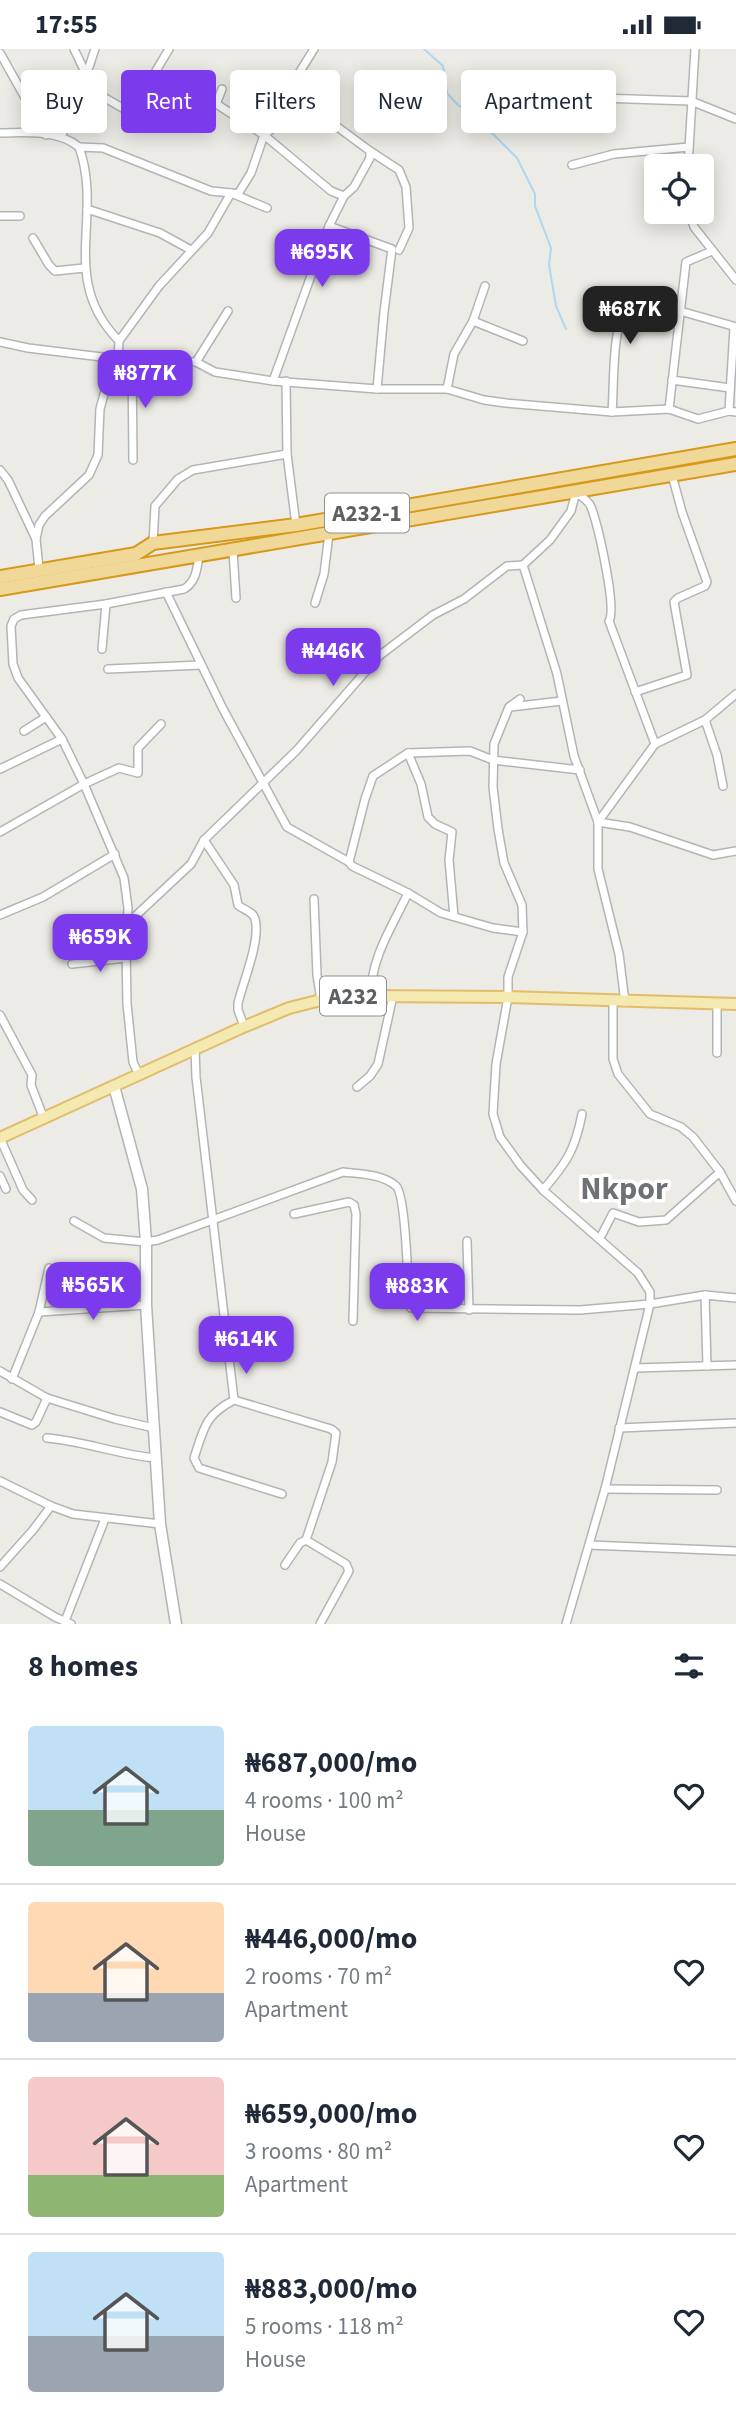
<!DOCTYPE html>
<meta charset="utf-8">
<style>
body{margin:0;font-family:"Source Sans 3",sans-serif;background:#f2f2f3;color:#1f2937;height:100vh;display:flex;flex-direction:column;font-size:26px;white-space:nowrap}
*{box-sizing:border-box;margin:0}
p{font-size:23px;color:#747a83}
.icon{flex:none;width:38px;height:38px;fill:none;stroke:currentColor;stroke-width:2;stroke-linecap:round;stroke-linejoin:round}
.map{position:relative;height:1575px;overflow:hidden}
.side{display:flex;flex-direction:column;background:#fff;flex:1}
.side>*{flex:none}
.guide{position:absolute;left:21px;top:21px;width:695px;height:63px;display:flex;gap:14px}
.fabs{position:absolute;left:644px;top:105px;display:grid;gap:14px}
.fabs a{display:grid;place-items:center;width:70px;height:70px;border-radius:7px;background:#fff;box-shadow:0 4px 18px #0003;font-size:35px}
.price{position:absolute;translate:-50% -60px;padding:0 16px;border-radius:14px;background:#7c3aed;color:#fff;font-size:23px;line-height:46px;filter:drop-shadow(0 2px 4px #0008)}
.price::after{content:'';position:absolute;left:50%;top:42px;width:21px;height:16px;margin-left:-10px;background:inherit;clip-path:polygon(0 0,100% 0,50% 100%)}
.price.selected{background:#222;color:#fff}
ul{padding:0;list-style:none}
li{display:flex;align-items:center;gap:21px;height:175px;padding:0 28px}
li+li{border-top:2px solid #e0e1e3}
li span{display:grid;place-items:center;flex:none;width:196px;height:140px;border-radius:7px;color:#555}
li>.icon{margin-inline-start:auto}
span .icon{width:84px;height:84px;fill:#fffc;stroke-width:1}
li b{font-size:30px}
h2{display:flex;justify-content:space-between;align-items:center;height:84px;padding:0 28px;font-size:30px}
.tag{padding:0 24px;border-radius:7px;background:#fff;box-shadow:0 4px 18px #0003;font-size:24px;line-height:63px}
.tag.selected{background:#7c3aed;color:#fff}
.status{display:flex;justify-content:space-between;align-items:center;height:49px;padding:0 35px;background:#fff;direction:ltr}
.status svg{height:19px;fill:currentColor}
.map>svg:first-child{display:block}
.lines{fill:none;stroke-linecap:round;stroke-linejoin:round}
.stream{stroke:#add7f5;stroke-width:2}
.street-casing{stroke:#b2b5b8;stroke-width:10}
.secondary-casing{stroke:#b1b4b8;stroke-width:13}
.primary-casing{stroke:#e1bd6b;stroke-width:14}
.highway-casing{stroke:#d7981b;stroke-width:16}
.street{stroke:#fff;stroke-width:7}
.secondary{stroke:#fff;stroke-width:10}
.primary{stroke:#f5e9b2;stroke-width:10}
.highway{stroke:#f0d899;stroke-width:12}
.labels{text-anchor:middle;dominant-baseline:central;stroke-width:7;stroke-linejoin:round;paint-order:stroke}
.shield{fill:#fff;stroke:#8e9092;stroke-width:2}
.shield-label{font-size:23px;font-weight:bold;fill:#5d6063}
.district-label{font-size:32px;font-weight:bold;fill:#6e7275;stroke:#fff}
</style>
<div class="status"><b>17:55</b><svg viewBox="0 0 49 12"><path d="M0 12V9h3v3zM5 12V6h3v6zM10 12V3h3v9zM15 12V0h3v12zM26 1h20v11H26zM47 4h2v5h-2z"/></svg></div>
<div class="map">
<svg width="736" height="1575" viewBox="0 0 736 1575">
<rect width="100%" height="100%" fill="#edebe5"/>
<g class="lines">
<polyline class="stream" points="424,0 443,17 447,44 458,56 475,67 517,109 535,145 535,157 551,199 549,216 556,257 566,280"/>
<g class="street-casing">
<g id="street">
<polyline points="74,0 86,25"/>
<polyline points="0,4 46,86"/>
<polyline points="83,36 131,64 169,0"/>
<polyline points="222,40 217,53 218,56 264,86 331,142 344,147"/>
<polyline points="538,47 691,52 736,70"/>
<path d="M 0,84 C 25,83 59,81 79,98"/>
<polyline points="61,88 83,36 95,0"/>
<polyline points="370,102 399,121 406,138 409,179 399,201"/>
<polyline points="572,116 614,105 689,98"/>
<polyline points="688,117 695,0"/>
<polyline points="87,160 160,184 191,201"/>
<polyline points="689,163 694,178 736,231"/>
<polyline points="0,167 20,167"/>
<polyline points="329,177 392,200 384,263 377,340"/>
<polyline points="33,189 49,216 55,222 84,219"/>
<polyline points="473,272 523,292"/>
<path d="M 119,292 C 58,230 104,168 79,98 L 103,99 L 211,142 L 231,144 L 267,159"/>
<polyline points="0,293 28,299 118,310 196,313 215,323 273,332 377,340 447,340 484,351 506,354 612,363 669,360 698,370 729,362 736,363"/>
<polyline points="132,310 133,411"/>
<polyline points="196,313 228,262"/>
<polyline points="672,331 730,339"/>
<polyline points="273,332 329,177 344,147 354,138 370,109 370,102 297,48 289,40"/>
<polyline points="286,332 287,405 296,476"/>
<polyline points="447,340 454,305 473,272 485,237"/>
<polyline points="669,360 686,213 712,202"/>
<polyline points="729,362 734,279"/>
<path d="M 612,363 C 614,340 612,279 625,263 L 680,262 L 736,278"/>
<polyline points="0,421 8,431 36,490 39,520"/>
<polyline points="36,490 39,476 45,467 89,426 98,406 100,360 107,334 118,310 119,292 159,237 208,184 231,144 238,145 251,124 264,86 274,78 287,51 289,40 314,0"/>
<polyline points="153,494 155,457 178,430 193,421 287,405"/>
<polyline points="233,502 236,549"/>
<polyline points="523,516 557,625 574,707 598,773 598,820 619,905 625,953"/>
<polyline points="166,543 223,660 287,778 349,813 352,817 408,844 441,864 493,879 523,883"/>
<polyline points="315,554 324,525 329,485"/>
<polyline points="337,598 356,598 379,607"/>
<polyline points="102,600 106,555"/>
<polyline points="108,620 201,616"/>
<polyline points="635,643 687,626 674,553 678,549 705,537 707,533 682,463 672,426"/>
<polyline points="520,650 509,658 494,695 493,738 498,780 504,814 522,856 523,883 508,928 508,948 496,1015 493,1065 500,1088 521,1117 543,1141 638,1224 650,1243 650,1255 605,1440 566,1575"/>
<polyline points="510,658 562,652"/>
<polyline points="705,671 717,706 723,737"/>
<polyline points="24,682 46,668"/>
<polyline points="408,704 421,735 428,768 435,775 452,783 449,811 454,867"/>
<polyline points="0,720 62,690"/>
<polyline points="598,773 655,695 705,671 736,645"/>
<polyline points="598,773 630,778 713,806 736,802"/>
<polyline points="0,783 84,735 119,719 138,724 138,699 161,675"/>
<path d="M 204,791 L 234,836 L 238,856 C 243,861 253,862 255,870 C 261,891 243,933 238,954 L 238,961 L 244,977"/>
<polyline points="349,813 365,750 373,727 408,704 470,702 493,711 580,721"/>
<polyline points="314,850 317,926 321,951"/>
<polyline points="0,866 43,848 115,805"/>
<path d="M 128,874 L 191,815 L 204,791 L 297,701 L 379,607 L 433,566 L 464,550 L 507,517 L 523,516 L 550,491 L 571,462 L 576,443 C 581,447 589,452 591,458 C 598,476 617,559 609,572 L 655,695"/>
<polyline points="72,915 126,909"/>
<path d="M 371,947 C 370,910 393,876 408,844"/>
<polyline points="613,952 613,1010 618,1025 650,1065 681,1078 693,1088 720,1123 736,1152"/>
<polyline points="0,966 32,1026 31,1036 44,1070"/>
<polyline points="195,1000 196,1028 234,1351"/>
<polyline points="717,1004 717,955"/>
<path d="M 139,1026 L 133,1013 L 127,955 L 126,898 L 128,859 L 124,829 L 84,735 L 62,690 L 18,629 L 13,615 L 11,577 L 14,570 L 21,566 L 106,555 L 184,540 C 196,533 197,520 199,507"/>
<polyline points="357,1038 370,1027 378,1015 393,947"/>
<polyline points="0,1089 23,1141 32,1151"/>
<polyline points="0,1127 6,1140"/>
<path d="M 543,1141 C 567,1113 575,1101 582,1065"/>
<polyline points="294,1165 349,1153 354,1156 356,1165 353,1272"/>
<path d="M 74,1172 L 104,1189 L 146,1193 L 158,1191 L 343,1123 C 360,1125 382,1125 396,1137 C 406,1146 408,1238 409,1256 L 411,1259 L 580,1261 L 650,1255 L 705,1246 L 736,1249"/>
<polyline points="600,1189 613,1164 639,1173 666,1171 720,1123"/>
<polyline points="467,1192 469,1261"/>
<polyline points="705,1246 707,1317"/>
<polyline points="39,1263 146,1256"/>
<polyline points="635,1319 736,1316"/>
<polyline points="0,1322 47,1349 115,1370 154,1379"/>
<polyline points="12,1330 39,1263 49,1219"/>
<polyline points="0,1363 32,1376 36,1373 47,1349"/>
<polyline points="619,1379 736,1374"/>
<path d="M 47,1389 C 84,1392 119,1406 156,1409"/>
<polyline points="0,1432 51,1457 73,1465 160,1475"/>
<polyline points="605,1440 717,1441"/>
<path d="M 282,1445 L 199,1419 L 194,1409 C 204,1379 205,1366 234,1351 L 331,1380 L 336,1384 L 332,1413 L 306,1491 L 300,1494 L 285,1516"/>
<polyline points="306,1491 346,1515 349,1522 320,1575"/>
<polyline points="589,1496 736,1502"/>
<polyline points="0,1518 33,1481 51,1457"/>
<polyline points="0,1535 55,1568 71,1575"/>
<polyline points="65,1572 105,1470"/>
</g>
</g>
<g class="secondary-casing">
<polyline id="secondary" points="114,1037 142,1140 146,1193 146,1256 160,1475 176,1575"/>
</g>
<g class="primary-casing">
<polyline id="primary" points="0,1089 241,979 289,959 321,951 371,947 508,948 736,955"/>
</g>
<g class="highway-casing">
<g id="highway">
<polyline points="0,528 136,505 153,494 296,476 736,400"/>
<polyline points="0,540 736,415"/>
</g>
</g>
<use href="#street" class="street"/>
<use href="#secondary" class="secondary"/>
<use href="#primary" class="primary"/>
<use href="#highway" class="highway"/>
</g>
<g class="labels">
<g class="shield">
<rect x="325" y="444.5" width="84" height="39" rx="5"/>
<rect x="320" y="927.5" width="66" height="39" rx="5"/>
</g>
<g class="shield-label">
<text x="367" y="464">A232-1</text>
<text x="353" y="947">A232</text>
</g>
<g class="district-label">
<text x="624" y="1140">Nkpor</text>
</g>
</g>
</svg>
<div class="fabs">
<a><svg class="icon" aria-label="locate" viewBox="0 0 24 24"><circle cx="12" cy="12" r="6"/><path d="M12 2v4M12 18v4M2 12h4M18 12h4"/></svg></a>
</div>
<b class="price" style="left:322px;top:240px">₦695K</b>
<b class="price selected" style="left:630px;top:297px">₦687K</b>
<b class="price" style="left:145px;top:361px">₦877K</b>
<b class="price" style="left:333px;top:639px">₦446K</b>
<b class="price" style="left:100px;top:925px">₦659K</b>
<b class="price" style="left:93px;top:1273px">₦565K</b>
<b class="price" style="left:417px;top:1274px">₦883K</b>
<b class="price" style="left:246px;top:1327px">₦614K</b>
<div class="guide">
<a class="tag">Buy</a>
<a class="tag selected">Rent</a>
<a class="tag">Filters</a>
<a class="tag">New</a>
<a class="tag">Apartment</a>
</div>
</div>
<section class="side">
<h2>8 homes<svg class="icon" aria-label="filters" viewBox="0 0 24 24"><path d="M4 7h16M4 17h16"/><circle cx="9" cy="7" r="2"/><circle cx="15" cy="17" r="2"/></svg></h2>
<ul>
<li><span style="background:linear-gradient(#bfe0f5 60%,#7fa58c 0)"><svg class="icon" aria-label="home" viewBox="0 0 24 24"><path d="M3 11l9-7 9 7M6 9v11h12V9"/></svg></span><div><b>₦687,000/mo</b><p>4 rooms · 100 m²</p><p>House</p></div><svg class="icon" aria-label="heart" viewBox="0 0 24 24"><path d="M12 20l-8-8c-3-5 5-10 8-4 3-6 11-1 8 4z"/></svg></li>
<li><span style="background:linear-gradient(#ffd9b3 65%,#9aa5b1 0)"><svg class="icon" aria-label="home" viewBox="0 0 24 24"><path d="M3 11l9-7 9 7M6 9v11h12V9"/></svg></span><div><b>₦446,000/mo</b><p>2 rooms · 70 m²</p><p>Apartment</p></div><svg class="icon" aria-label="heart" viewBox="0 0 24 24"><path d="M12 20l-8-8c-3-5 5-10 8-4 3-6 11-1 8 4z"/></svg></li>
<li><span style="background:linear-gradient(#f6c9c9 70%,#8fb573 0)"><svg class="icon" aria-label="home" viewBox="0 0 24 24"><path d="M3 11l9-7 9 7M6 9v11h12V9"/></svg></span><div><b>₦659,000/mo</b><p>3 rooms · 80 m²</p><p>Apartment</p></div><svg class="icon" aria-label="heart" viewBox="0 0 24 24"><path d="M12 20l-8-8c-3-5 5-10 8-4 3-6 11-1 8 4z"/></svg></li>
<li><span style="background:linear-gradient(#bfe0f5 60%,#9aa5b1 0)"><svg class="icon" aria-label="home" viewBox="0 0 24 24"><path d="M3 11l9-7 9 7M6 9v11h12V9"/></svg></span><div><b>₦883,000/mo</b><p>5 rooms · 118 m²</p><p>House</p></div><svg class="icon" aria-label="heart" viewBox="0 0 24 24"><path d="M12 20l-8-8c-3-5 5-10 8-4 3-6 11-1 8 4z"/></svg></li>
</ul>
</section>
